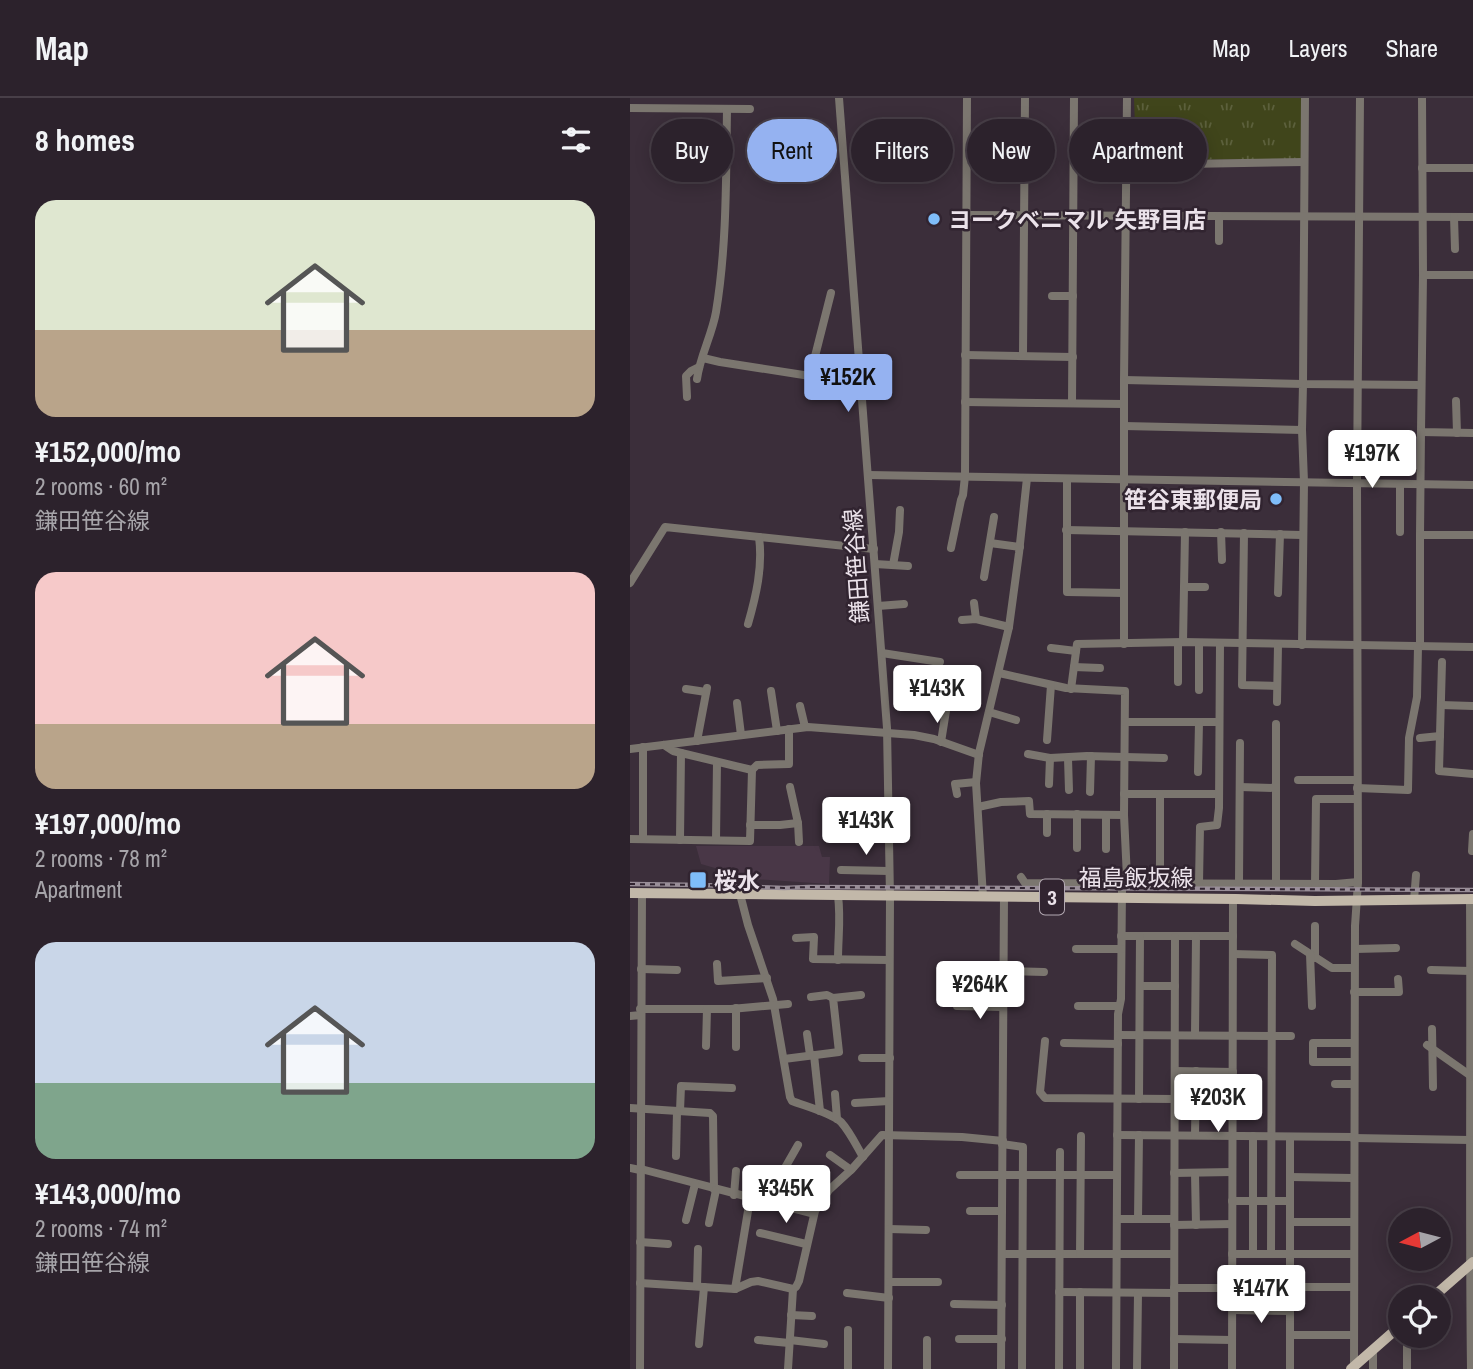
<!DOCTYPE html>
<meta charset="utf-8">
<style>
body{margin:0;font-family:"Archivo Narrow","Noto Sans JP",sans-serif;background:#382f38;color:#f1f3f6;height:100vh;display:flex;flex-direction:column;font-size:26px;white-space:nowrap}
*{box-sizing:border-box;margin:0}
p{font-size:23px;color:#a6a4a9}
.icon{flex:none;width:38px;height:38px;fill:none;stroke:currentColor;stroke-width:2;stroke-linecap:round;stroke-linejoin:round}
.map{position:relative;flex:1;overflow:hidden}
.drawer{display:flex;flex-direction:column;background:#2c222c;width:630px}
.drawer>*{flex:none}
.hud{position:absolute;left:21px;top:21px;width:665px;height:63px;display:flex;gap:14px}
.needle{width:46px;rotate:263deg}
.buttons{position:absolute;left:758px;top:1110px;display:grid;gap:14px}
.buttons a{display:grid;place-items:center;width:63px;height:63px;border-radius:50%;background:#2c222c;box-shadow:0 4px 18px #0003,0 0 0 2px #483f48;font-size:35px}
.price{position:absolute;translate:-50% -60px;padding:0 16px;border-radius:7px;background:#fff;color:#222;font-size:23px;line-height:46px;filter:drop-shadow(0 2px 4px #0008)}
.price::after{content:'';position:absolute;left:50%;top:42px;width:21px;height:16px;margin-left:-10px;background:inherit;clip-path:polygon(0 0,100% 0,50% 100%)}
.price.active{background:#95b2f1;color:#111}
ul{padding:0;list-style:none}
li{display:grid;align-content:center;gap:14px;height:371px;padding:0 35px}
li span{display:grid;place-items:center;height:217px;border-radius:21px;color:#555}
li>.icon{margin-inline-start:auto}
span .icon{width:126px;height:126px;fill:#fffc;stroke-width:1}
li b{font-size:30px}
h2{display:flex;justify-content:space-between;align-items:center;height:84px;padding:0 35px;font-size:30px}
.pill{padding:0 24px;border-radius:32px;background:#2c222c;box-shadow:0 4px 18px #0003,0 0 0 2px #483f48;font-size:24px;line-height:63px}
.pill.active{background:#95b2f1;color:#111}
header{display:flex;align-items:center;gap:42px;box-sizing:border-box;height:98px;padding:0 35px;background:#2c222c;border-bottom:2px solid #483f48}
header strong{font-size:33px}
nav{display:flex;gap:38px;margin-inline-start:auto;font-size:24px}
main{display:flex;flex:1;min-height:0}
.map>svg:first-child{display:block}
.built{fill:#493747}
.grass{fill:url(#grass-tufts)}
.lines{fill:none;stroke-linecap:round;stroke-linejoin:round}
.minor{stroke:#7b766f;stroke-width:8}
.major{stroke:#c2b8a9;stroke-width:10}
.rail-casing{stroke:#998e98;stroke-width:4.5}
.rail{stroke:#312430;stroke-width:2;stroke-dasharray:5;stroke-linecap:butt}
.poi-dot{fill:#7fbdf9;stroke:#312430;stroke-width:2.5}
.labels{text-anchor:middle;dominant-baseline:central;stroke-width:5;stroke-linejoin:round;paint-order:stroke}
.shield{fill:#312430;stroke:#b3a9b2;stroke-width:2}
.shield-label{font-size:21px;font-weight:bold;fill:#ebe2ea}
.poi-label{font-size:23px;font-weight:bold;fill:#ebe2ea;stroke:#312430;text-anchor:start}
.street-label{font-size:23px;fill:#ebe2ea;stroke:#312430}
</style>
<header>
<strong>Map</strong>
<nav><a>Map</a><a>Layers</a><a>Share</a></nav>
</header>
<main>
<section class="drawer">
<h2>8 homes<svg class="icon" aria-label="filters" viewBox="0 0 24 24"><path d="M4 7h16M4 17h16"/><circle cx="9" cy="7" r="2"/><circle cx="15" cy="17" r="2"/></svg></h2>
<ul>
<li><span style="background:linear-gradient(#dfe7d0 60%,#b9a48a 0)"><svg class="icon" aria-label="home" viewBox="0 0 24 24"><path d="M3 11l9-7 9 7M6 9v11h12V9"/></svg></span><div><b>¥152,000/mo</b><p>2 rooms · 60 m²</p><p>鎌田笹谷線</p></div></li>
<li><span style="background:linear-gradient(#f6c9c9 70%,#b9a48a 0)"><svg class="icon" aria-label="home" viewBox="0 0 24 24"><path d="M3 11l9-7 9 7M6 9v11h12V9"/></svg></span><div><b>¥197,000/mo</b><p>2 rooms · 78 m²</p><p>Apartment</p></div></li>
<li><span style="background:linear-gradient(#c9d6e8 65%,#7fa58c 0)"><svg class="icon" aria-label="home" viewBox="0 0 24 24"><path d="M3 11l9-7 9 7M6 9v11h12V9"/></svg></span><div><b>¥143,000/mo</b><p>2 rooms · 74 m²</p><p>鎌田笹谷線</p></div></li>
</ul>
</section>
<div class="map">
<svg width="843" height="1271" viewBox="0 0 843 1271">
<defs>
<pattern id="grass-tufts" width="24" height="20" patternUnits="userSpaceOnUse" patternTransform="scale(1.75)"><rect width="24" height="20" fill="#40451b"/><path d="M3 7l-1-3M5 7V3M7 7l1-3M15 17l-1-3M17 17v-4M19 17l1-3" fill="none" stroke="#5c603c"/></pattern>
</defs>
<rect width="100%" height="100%" fill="#3b2e3a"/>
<polygon class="built" points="66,748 189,748 192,759 200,759 199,786 123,781 71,766"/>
<polygon class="grass" points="504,0 674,0 673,61 511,62 506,57"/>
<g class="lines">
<g class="minor">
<polyline points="209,0 257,630 260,799 258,1271"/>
<polyline points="675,0 673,286 791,287"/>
<polyline points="792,0 793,177 791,334 843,335"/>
<polyline points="0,10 120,11"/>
<polyline points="497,65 556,66 674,64"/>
<polyline points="792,70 843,70"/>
<polyline points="337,117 843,119"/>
<polyline points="589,118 589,143"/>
<polyline points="824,119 825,151"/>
<polyline points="793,177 843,177"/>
<polyline points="422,198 443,198"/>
<polyline points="335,257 443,259"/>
<polyline points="393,257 395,0"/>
<polyline points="73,260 90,264 180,278 230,283"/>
<polyline points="180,278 201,195"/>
<path d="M 67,281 C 70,258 82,237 86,214 C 97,147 96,79 97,11"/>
<polyline points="494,282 673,286 672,332 494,328"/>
<polyline points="57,299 56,278 61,273 69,269"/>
<polyline points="826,303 827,335"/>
<polyline points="335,304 494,306"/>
<polyline points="442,305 444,0"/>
<polyline points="238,377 843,387"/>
<polyline points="437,381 437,494 494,495"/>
<polyline points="770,386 770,434"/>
<polyline points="436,432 672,437"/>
<polyline points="591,434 592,462"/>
<polyline points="614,435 612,587 647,588"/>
<polyline points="790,437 791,334"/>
<polyline points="360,445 390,449"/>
<polyline points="321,450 331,402 333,397 335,378 337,0"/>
<polyline points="245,466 278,468"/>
<polyline points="263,467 269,434 270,412"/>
<polyline points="354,479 364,419"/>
<polyline points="0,485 35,429 244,451"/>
<polyline points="554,489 575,489"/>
<polyline points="648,495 650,436"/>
<polyline points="344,505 346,521"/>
<polyline points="248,508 274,506"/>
<polyline points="332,522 346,521 379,529"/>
<path d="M 118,526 C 126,498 133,469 129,439"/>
<polyline points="553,544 555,434"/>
<polyline points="569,545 569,592"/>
<polyline points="494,546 494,282 497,0"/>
<polyline points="672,547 674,384 672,332"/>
<polyline points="790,548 790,437 843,437"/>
<polyline points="421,550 446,553"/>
<polyline points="252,555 310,564"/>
<polyline points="812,564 809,673 843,676"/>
<polyline points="444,569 470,570"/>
<polyline points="369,575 436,590 495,593 494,717 497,780 492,790 491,901 488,916 486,1271"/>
<polyline points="548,584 548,545"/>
<polyline points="56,591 76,594"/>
<polyline points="441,591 447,546 553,544 843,549"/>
<polyline points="141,593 147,633"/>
<polyline points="647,604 648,547"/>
<polyline points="107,605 111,637"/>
<polyline points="811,607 843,608"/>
<polyline points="170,608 175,629"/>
<polyline points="359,614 386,622"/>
<polyline points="495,624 589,624"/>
<polyline points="790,640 810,638"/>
<polyline points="417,642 421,587"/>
<polyline points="67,643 77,590"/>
<polyline points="311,644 318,600"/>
<polyline points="34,647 43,653 122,672 127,667 159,666 159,631"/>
<polyline points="0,651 178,629 284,637 304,641 349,657"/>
<polyline points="398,656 420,660 457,658 534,660"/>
<polyline points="438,660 439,692"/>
<polyline points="568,674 569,624"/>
<polyline points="668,682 727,682"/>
<polyline points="419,686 420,660"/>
<polyline points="160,689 168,725 169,744"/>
<polyline points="610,689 646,690"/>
<polyline points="727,690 778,692 779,640 787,599 788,548"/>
<polyline points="460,694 461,658"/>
<polyline points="327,696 325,686 346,684"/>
<polyline points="494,696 589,696"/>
<polyline points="530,696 530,785"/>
<polyline points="348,709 371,704 399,703 400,716 494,717"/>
<polyline points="417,716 417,735"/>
<polyline points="447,716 447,750"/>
<polyline points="120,727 150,727 168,725"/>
<polyline points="0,741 120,743 122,672"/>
<polyline points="13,741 13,649"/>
<polyline points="50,742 51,655"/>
<polyline points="86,742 87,664"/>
<polyline points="476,751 476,717"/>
<polyline points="842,753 843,736"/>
<polyline points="211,772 259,773"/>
<polyline points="391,779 395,785 706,786 728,784"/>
<polyline points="569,785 570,729 587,727 589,710 590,546"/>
<polyline points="609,785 610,645"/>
<polyline points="646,786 646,626"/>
<polyline points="685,786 686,701 727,701"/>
<path d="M 110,796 L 118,827 L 143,901 L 160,999 L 162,1003 C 175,1008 201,1015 211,1024 C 220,1034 226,1047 233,1059"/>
<path d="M 208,798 C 211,820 208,839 208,862"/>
<polyline points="353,799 346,685 349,655 379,529 389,455 397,380"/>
<path d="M 840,801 C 841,958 839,1114 841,1271"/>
<polyline points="784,802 786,777"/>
<polyline points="685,828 685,860"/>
<polyline points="491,838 603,838"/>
<polyline points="166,840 184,839 183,861 259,862"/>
<polyline points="665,846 702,870 724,870"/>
<polyline points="446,851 491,851"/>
<polyline points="725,851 766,850"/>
<polyline points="603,856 642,857 641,1156"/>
<polyline points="680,856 682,908"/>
<polyline points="87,866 88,883 137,880"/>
<polyline points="11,871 47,872"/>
<polyline points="801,872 841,873"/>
<polyline points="373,873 414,874"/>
<polyline points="510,888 545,888"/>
<polyline points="724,894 769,894 768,881"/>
<polyline points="181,899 197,897 203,900"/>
<polyline points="327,908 373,909"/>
<polyline points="448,908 489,908"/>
<polyline points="106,910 106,949"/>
<polyline points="10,911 101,911 158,906"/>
<polyline points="0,918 11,917"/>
<polyline points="802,931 803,989"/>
<polyline points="177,936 180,957"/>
<polyline points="488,937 661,938"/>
<polyline points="565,937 566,839"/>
<polyline points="415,943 410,994 415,1000 545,1001"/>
<polyline points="434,945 488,946"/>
<polyline points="797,947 841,978"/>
<polyline points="76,948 77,911"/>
<polyline points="184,957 190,1013"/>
<polyline points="232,960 260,960"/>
<polyline points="154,961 209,954 203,900 231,897"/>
<polyline points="724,964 683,964 683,945 724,945"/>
<polyline points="545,973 603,974"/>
<polyline points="705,986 724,986"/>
<polyline points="205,996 207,1021"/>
<polyline points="509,1001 510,838"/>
<polyline points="225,1005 259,1003"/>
<polyline points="0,1010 80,1015 83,1018 84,1091"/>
<polyline points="50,1013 51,988 102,990"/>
<polyline points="487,1037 723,1039"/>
<polyline points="565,1037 566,973"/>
<polyline points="723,1040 840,1042"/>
<polyline points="372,1046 393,1049 392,1271"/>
<polyline points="200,1057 221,1072"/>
<polyline points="46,1058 47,1013"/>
<polyline points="0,1070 10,1072"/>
<polyline points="11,1071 184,1116"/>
<polyline points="544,1075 602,1074"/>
<polyline points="565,1075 566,1127"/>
<polyline points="330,1077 487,1077"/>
<polyline points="660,1079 723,1080"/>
<polyline points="104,1097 106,1073"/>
<polyline points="602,1103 660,1103"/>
<polyline points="145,1107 152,1075 168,1047"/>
<polyline points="340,1113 372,1113"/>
<polyline points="487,1121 544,1121"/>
<polyline points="508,1121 509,1037"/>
<polyline points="56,1122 65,1086"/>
<polyline points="660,1124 723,1124"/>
<polyline points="79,1125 86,1092"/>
<polyline points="544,1127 602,1126"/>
<polyline points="259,1131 296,1132"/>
<polyline points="130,1135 176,1146"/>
<polyline points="10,1144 38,1146"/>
<polyline points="372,1156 544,1156"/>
<polyline points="450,1156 451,1038"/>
<polyline points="602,1156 724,1156"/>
<polyline points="623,1156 623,1038"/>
<polyline points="259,1184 308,1184"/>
<polyline points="10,1185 105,1191 121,1184 128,1183 163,1191 166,1189 169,1183 185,1113 199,1092 222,1071 252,1037 332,1039 373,1043"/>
<polyline points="67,1188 68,1151"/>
<polyline points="660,1189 724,1189"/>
<polyline points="544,1190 602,1190"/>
<polyline points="105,1191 120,1101"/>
<polyline points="429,1194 544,1195"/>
<polyline points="217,1195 259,1200"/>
<polyline points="324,1206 372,1207"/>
<polyline points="603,1212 660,1213"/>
<polyline points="161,1217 182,1218"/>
<polyline points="660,1237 724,1237"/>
<polyline points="777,1237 777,1271"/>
<polyline points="329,1241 372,1241"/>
<polyline points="544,1241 602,1242"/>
<polyline points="128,1242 159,1245"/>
<polyline points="160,1242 194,1246"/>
<polyline points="297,1242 297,1271"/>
<polyline points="69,1246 74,1189"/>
<polyline points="724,1268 725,828 728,784 727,386 730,0"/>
<polyline points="10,1271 12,795"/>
<polyline points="158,1271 163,1191"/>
<polyline points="218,1271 218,1232"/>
<polyline points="371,1271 374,799"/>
<polyline points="429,1271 430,1054"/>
<polyline points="450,1271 450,1194"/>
<polyline points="507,1271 508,1195"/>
<polyline points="544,1271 545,839"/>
<polyline points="602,1271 603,801"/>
<polyline points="660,1271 660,1039"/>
<polyline points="743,1271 743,1252"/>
</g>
<g class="major">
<polyline points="0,795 606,801 685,803 843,801"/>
<polyline points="803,1199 843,1164"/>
<polyline points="721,1271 770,1228"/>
</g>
<g class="rail-casing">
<polyline id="rail" points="0,786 72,787 154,790 179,789 843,792"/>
</g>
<use href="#rail" class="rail"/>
</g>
<g class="poi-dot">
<circle cx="304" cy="121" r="7"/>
<circle cx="646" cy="401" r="7"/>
<rect x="59" y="773" width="18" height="18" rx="3.5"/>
</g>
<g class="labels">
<rect class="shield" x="410" y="781.5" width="24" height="35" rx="5"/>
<g class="shield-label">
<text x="422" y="799">3</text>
</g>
<g class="poi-label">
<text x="318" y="121">ヨークベニマル 矢野目店</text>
<text x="632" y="401" text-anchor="end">笹谷東郵便局</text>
<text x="84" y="782">桜水</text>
</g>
<g class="street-label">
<text transform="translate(226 468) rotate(-94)">鎌田笹谷線</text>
<text x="506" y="779">福島飯坂線</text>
</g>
</g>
</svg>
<div class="buttons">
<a><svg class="needle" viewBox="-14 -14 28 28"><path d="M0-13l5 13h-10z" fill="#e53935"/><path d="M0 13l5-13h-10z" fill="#a6a4a9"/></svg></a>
<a><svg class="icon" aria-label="locate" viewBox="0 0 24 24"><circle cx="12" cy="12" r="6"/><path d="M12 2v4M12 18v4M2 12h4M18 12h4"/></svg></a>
</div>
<b class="price active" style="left:218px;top:316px">¥152K</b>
<b class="price" style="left:742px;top:392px">¥197K</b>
<b class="price" style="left:307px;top:627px">¥143K</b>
<b class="price" style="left:236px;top:759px">¥143K</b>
<b class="price" style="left:350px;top:923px">¥264K</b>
<b class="price" style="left:588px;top:1036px">¥203K</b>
<b class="price" style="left:156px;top:1127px">¥345K</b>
<b class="price" style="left:631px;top:1227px">¥147K</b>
<div class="hud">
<a class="pill">Buy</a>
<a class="pill active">Rent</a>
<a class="pill">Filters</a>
<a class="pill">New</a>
<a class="pill">Apartment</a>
</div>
</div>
</main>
